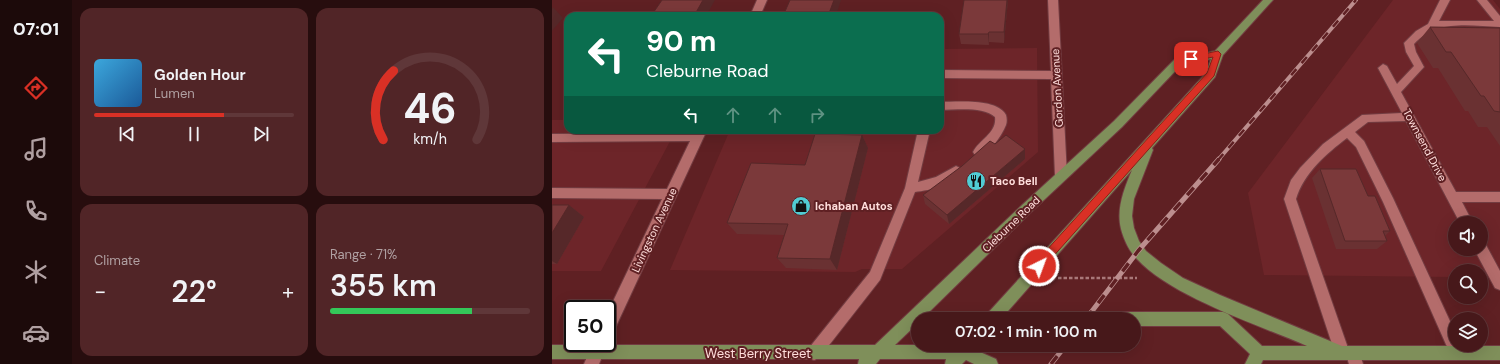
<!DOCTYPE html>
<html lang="en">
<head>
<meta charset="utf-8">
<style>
  :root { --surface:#47181a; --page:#512527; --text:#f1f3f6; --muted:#b0a0a2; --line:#5f3739; --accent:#d93025 }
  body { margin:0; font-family:"DM Sans",sans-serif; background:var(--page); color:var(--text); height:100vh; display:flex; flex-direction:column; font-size:15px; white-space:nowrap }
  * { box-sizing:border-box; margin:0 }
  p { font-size:13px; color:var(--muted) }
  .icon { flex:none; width:22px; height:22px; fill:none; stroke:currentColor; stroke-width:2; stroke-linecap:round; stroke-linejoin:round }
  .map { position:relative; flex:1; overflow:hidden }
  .drawer { display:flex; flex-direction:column; gap:8px; padding:8px; background:#270d0e; width:480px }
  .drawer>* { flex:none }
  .banner { position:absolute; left:12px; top:12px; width:380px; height:122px; border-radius:12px; box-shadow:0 4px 16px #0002,0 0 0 1px var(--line); background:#0b6e4f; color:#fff; overflow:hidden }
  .tools { position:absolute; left:896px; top:216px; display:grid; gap:8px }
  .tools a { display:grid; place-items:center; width:40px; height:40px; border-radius:50%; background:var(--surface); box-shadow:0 4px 16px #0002,0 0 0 1px var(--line); font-size:20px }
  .speed { position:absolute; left:12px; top:300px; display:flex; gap:8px; font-size:20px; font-weight:700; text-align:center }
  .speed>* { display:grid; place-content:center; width:52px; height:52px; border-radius:50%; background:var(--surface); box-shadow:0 4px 16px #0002,0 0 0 1px var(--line); line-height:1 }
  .speed .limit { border:2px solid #111; border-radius:6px; background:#fff; color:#111 }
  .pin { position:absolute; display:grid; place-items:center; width:34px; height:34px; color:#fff; margin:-17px; border-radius:8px; box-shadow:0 2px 6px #0006 }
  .me { position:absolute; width:44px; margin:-22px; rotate:42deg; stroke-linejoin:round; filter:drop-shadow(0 0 3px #0008) }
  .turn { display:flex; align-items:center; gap:14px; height:84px; padding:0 16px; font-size:18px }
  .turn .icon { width:52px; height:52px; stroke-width:2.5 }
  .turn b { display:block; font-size:28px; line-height:34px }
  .lanes { display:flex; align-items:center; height:38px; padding:0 16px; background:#0003; justify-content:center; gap:20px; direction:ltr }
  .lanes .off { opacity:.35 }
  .big { font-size:30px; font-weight:600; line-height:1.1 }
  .drawer .tile { flex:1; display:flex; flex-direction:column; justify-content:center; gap:6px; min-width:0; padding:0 14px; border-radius:12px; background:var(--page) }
  .drawer .dial { align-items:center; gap:0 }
  .dial svg { height:104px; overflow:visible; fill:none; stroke:var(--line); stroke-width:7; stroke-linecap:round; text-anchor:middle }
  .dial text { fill:var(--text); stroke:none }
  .song { display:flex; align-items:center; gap:12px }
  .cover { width:48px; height:48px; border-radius:6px; background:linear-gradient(135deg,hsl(200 70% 55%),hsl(210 70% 35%)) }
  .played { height:4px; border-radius:2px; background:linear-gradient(90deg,var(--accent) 65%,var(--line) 65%) }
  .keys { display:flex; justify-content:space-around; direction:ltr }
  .heat { display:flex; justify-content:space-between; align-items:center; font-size:22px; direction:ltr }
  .charge { height:6px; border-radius:3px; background:linear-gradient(90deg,#34c759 71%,var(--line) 0) }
  .drawer .tiles { flex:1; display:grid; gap:8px; grid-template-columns:repeat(2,1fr) }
  .trip { position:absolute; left:359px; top:312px; width:230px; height:40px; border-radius:20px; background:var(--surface); box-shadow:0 4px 16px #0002,0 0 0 1px var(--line); font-weight:600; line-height:40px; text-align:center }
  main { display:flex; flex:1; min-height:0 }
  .dock { display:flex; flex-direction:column; width:72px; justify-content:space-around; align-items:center; background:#1c0a0a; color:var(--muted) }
  .dock .icon { width:28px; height:28px }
  .dock .selected { color:var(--accent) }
  .dock b { font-size:18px; color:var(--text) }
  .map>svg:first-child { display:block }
  .built { fill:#6d2529; fill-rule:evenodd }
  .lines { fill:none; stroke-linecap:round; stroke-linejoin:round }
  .minor-casing { stroke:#723c41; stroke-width:2 }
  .major-casing { stroke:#723c41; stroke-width:2 }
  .path { stroke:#a97879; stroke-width:2.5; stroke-dasharray:3.5 2; stroke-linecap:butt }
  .minor { fill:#b46c6b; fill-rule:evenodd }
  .major { fill:#7f8f5a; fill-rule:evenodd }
  .rail-far1-casing { stroke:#bc8e8e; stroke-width:4 }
  .rail-casing { stroke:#bc8e8e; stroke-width:5 }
  .rail-far1 { stroke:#5f2023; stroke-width:2.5; stroke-dasharray:8; stroke-linecap:butt }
  .rail { stroke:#5f2023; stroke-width:3.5; stroke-dasharray:10; stroke-linecap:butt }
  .wall { fill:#6a3132 }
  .shaded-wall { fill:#562829 }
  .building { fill:#7b393a; stroke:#562829 }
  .route { fill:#d93025; stroke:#8d1f18 }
  .labels { text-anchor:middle; stroke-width:4; stroke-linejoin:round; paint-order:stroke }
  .street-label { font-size:11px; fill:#ffdedc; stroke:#5f2023 }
  .poi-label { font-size:11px; font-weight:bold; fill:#ffdedc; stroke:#5f2023; text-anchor:start }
  .near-street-label { font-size:13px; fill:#ffdedc; stroke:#5f2023 }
</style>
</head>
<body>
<main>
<nav class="dock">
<b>07:01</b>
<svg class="icon selected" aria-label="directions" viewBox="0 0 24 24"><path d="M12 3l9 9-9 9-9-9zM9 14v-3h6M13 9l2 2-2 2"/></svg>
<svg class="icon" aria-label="music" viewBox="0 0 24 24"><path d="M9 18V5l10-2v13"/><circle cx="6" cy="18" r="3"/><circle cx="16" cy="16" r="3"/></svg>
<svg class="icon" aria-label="phone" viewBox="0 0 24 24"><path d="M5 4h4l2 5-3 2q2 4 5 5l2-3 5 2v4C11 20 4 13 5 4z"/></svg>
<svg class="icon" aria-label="climate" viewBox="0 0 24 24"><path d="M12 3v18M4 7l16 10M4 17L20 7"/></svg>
<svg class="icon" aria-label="car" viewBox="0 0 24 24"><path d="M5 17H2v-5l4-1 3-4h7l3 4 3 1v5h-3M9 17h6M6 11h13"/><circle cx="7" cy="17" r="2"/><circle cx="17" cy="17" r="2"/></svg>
</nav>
<section class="drawer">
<div class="tiles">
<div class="tile">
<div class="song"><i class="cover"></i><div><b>Golden Hour</b><p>Lumen</p></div></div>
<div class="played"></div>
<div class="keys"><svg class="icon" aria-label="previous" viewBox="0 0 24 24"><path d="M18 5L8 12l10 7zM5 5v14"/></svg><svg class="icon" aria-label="pause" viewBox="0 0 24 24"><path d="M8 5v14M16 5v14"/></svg><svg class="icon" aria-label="next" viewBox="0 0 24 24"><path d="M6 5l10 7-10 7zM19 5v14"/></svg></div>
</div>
<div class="tile dial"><svg viewBox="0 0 100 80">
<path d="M14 69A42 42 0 1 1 86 69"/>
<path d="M14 69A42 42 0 0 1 22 16" stroke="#d93025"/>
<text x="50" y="56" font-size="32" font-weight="700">46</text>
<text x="50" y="72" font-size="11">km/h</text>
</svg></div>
<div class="tile"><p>Climate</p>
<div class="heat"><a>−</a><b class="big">22°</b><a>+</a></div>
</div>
<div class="tile"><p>Range · 71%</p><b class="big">355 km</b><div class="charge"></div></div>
</div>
</section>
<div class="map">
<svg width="948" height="364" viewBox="0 0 948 364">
  <rect width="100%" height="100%" fill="#5f2023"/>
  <path class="built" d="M841 0H941L948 9V277H929V271H903V277L712 275 696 193ZM903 223H929V249H903Z
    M485 48 486 152 350 269H310L303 272 118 270 178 130H388V49Z
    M0 120H16V130H124L49 271H0Z"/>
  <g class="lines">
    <g class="minor-casing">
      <path id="minor" d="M205 0H215L208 16H198Z
        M496 0H506L515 176 513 179 509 181 505 179 503 176 499 79 388 78V70L499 71Z
        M888 0H898L887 21H942L925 0H935L948 16V27C918 26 885 19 862 44L864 52 872 67 849 92 904 192H948V202H910L921 223H908L854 121 816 122 803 132 812 141 841 198 903 332V345H909L912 353 910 358 905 360 900 358 831 202 804 147 795 138C774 154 752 173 744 199L796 348 801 346 806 348 811 364H797L795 358 790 360 785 358 783 353 732 199 739 180 748 168 771 144 810 115 850 113 826 68 831 64 835 66 845 84 862 66 854 52 852 43 864 31 876 24Z
        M388 102C405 102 445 98 454 115 455 119 455 122 454 125 450 135 435 159 423 155L421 152C428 139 445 133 443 117 430 106 405 110 388 110Z
        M143 130H155L60 335 55 337V314L110 199 0 198V188L115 189 138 141 0 142V134L142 133Z
        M366 130H378L366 182 384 177 404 166 408 168 410 171C402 186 378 190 363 192L328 280 267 358 262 360 257 358 255 353 257 348 318 272 353 188Z
        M929 243 934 245 948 271V290L943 288 922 249H929Z
        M55 340 56 343 47 364H32L41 343H55Z"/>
    </g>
    <g class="major-casing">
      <path id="major" d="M711 0H721L671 55 663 77 600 148 601 150 582 199 580 216 582 228 587 241 594 251 609 263 631 278 668 295 790 346H948V360H711L709 364H693L698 354 668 326H582V319H479L481 314 486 312H671L676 314 710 346H755C707 325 620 297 585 259 577 251 572 240 569 229 564 209 572 189 580 170L449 319H433L435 314 654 73 659 59 629 65 570 127 477 214 370 319H366V323L343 345H433L431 350 428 352 444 359 446 364H422L414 360 410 364H393L394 359H328L324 364H306L307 359H0V345H323L469 206 562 121 622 60 663 51Z"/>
    </g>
    <path class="path" d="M506 278H585"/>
    <use href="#minor" class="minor"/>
    <use href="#major" class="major"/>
    <g class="rail-far1-casing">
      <path id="rail-far1" d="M666 160 804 0"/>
    </g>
    <g class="rail-casing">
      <path id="rail" d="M534 319 586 251 667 159
        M499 364 514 345"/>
    </g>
    <use href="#rail-far1" class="rail-far1"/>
    <use href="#rail" class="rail"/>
  </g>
  <path class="wall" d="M456 0 452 43 437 42V45L409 44 407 34Z
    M878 27 948 28V146L935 127H926L916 111H913L886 68H881L865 43Z
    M310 135 316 148 285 270 234 268 225 258 232 235 185 234 175 223 253 165Z
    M443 144 473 159 397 224 373 204 371 195Z
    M768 169 816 196 838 231 833 236 835 241 825 249H784L760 178Z
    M0 205H17L32 217 5 264H0Z"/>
  <path class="shaded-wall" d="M151 0H163L154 16H142Z
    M282 0H289L284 16H276Z
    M455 0H456L452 43V32Z
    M1 7 11 18 0 31V9Z
    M437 32V45L436 34Z
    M310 135 316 148 285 270 278 259Z
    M473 149V159L397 224 395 215Z
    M17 205 32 217 5 264 0 261V233Z"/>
  <path class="building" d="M110 0H151L142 16H96H99Z
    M238 0H282L276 16H231Z
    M412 0H455L452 32H437L436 34H407Z
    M878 27 948 28V112L942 111 932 96H929L899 52H894Z
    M263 134 310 135 278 259 225 258 236 224 175 223 199 163 253 165Z
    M454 135 473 149 395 215 371 195 410 166 438 141 443 144Z
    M768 169H804L816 196H823L838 231H831L835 241H793Z
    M0 205H17L0 233Z"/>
  <path class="route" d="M666 51 669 54 662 76 490 269H483L482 266 483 263 655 73 661 57 639 62 637 61V57Z"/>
  <defs>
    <g id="restaurant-disc" transform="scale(1)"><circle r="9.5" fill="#51ccd3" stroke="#5f2023"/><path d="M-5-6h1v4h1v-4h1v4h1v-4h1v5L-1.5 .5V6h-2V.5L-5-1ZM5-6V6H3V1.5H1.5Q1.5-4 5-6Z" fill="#111"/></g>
    <g id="shop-disc" transform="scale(1)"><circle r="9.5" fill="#51ccd3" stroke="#5f2023"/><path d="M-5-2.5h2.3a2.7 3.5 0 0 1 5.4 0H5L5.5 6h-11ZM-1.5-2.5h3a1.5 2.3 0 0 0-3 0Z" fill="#111"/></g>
  </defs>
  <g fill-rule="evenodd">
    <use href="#restaurant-disc" x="424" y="181"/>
    <use href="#shop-disc" x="249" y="206"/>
  </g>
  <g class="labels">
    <g class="street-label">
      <text transform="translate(505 88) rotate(-93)" y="4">Gordon Avenue</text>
      <text transform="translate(873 145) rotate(62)" y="4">Townsend Drive</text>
      <text transform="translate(459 224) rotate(-44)" y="4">Cleburne Road</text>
      <text transform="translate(102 230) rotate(-65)" y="4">Livingston Avenue</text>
    </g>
    <g class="poi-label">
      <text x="438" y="185">Taco Bell</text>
      <text x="263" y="210">Ichaban Autos</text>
    </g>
    <g class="near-street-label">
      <text x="206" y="358">West Berry Street</text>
    </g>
  </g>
</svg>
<div class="tools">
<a><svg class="icon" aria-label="sound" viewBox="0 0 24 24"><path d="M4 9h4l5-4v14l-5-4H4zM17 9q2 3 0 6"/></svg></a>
<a><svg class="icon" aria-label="search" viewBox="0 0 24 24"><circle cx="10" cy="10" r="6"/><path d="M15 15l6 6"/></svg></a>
<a><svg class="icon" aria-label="layers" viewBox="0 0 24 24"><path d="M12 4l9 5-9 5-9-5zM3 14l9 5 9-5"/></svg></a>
</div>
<div class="speed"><div class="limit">50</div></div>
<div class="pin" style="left:639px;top:59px;background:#d93025"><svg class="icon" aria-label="arrive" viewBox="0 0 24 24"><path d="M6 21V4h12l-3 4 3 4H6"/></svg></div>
<svg class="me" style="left:487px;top:266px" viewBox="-20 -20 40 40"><circle r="17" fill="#d93025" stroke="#fff" stroke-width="3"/><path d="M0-11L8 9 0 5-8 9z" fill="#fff"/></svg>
<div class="trip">07:02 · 1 min · 100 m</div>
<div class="banner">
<div class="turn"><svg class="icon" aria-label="left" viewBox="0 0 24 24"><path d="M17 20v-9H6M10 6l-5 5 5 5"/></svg><div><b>90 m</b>Cleburne Road</div></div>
<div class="lanes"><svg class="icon" aria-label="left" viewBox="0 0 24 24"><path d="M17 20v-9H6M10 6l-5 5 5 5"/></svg><svg class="icon off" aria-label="ahead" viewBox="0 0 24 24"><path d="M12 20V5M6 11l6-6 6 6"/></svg><svg class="icon off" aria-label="ahead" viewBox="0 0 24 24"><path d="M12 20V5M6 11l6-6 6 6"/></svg><svg class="icon off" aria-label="right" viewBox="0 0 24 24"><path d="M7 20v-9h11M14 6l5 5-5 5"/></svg></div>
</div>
</div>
</main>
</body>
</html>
